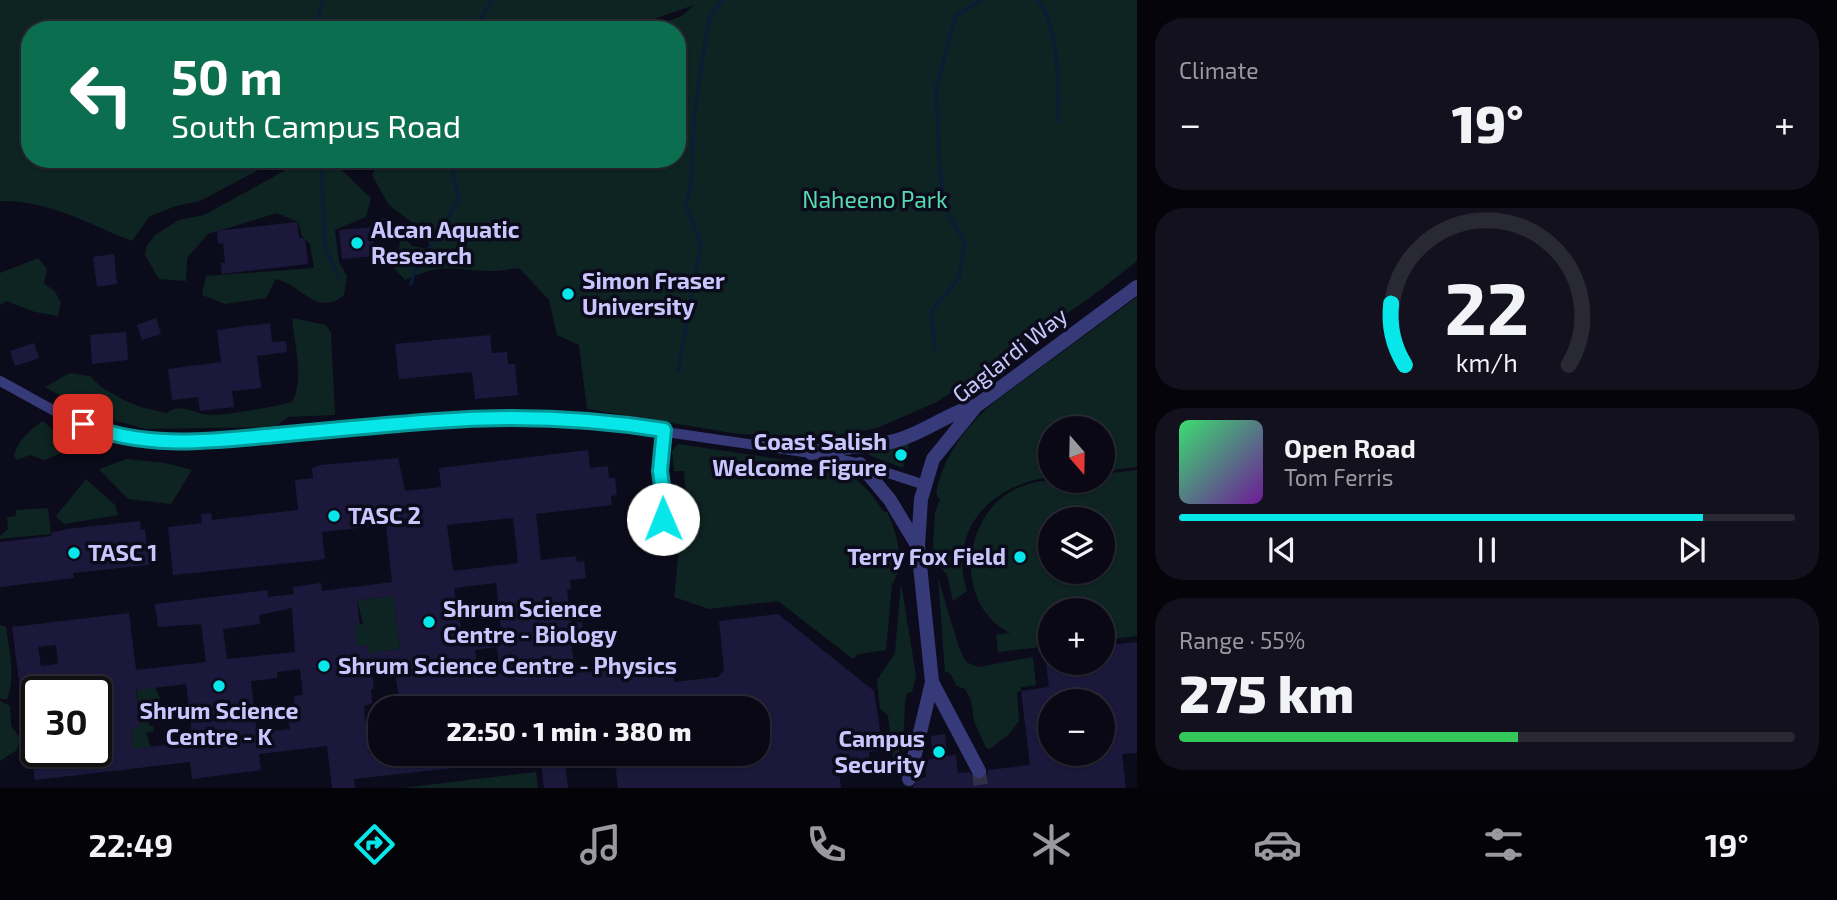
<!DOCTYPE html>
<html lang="en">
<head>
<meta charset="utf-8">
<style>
  :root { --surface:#090814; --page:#12111d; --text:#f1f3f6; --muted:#999aa0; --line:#292934; --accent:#07e6e9 }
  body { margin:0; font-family:"Exo 2",sans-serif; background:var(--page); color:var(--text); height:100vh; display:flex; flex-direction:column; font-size:26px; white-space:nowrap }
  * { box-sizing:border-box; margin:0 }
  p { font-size:23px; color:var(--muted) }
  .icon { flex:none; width:38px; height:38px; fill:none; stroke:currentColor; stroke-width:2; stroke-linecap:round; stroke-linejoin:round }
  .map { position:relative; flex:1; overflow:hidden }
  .side { display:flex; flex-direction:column; gap:18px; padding:18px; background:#05040b; width:700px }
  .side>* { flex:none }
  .banner { position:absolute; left:21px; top:21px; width:665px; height:147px; border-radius:28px; box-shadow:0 2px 5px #0004,0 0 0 2px var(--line); background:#0b6e4f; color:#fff; overflow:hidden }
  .needle { width:46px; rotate:160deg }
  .controls { position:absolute; left:1038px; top:416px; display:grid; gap:14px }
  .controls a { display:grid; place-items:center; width:77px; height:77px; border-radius:50%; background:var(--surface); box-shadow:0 2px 5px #0004,0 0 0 2px var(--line); font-size:35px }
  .speed { position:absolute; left:21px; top:676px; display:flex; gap:14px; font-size:35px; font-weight:700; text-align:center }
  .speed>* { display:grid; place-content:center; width:91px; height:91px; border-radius:50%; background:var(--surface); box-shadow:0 2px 5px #0004,0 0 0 2px var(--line); line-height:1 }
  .speed .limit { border:4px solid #111; border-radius:10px; background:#fff; color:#111 }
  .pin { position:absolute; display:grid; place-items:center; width:60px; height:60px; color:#fff; margin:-30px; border-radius:14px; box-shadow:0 4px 10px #0006 }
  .me { position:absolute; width:77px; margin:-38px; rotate:359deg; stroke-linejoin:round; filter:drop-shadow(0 0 5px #0008) }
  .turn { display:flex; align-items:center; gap:24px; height:147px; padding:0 35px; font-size:32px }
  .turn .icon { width:91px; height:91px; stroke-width:2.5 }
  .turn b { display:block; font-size:49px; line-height:60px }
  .big { font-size:52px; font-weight:800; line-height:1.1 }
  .side .widget { flex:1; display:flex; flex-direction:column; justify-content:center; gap:10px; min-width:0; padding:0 24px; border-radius:28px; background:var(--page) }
  .side .dial { align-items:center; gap:0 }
  .dial svg { height:182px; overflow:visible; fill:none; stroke:var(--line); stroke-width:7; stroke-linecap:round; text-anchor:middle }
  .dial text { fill:var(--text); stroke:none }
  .song { display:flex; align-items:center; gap:21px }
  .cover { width:84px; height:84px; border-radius:10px; background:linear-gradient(135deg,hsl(140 70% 55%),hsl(280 70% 35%)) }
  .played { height:7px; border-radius:4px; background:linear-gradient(90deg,var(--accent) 85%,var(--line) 85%) }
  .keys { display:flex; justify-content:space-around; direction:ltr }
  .heat { display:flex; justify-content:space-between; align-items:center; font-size:38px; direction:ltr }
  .charge { height:10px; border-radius:5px; background:linear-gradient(90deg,#34c759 55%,var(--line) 0) }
  .trip { position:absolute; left:368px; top:696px; width:402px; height:70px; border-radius:28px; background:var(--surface); box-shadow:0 2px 5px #0004,0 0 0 2px var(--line); font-weight:800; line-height:70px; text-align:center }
  .tabs { display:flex; height:112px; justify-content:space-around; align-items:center; background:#040308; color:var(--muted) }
  .tabs .icon { width:49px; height:49px }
  .tabs .selected { color:var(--accent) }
  .tabs b { font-size:32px; color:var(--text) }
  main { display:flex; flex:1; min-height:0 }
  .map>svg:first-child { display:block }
  .green { fill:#0e2422; fill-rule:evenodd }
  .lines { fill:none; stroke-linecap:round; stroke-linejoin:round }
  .stream { stroke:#091d35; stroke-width:3.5 }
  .building { fill:#1c183b; fill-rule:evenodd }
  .tertiary-tunnel { stroke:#323048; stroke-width:14; stroke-dasharray:14 7; stroke-linecap:butt }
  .minor { stroke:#373a78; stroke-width:10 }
  .tertiary { stroke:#373a78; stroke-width:14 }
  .route-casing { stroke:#059697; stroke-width:18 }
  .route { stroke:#07e6e9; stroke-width:12 }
  .poi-dot { fill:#07e6e9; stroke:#0c0b1b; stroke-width:2.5 }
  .labels { text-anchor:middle; stroke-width:7; stroke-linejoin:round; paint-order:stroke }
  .park-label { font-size:23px; fill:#56daae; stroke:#0c0b1b }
  .poi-label { font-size:23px; font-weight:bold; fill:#c8c6fd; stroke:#0c0b1b; text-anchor:start }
  .street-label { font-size:23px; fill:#c8c6fd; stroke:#0c0b1b }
</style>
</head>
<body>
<main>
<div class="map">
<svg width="1137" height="788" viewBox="0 0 1137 788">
  <rect width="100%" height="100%" fill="#0c0b1b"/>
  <path class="green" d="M0 0H1137V261L1091 297 937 402 877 428 830 437 738 434 587 409 579 345 557 335 549 300 519 268C510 269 500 271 491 271 452 271 446 261 405 280L394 268 400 243 382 218H390L412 246 432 250 422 230 389 205 372 175 380 159H677V30H643L682 16 694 5 622 30H30V159H279L200 201 176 206 150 216 132 241C88 224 49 200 0 201Z
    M330 159 371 198 366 217 335 230 339 262 347 276 344 295C316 318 303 285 276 279L266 298 225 304 202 295 206 276 314 268 310 244 302 236 298 222 277 213 208 234 187 258 186 281 159 279 145 255 147 245 155 235 179 220 204 215 286 170Z
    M38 258 47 269 44 283 55 292 61 302 58 316 35 312 6 301 0 305V273Z
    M1137 297V467L1103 471 1102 429H1050V477C990 485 948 530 967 591L953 601 947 575 938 563 933 546 935 512 940 500 936 494C943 455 967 425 997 400Z
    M292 318 326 325 331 333 335 415 288 417 275 427 145 429 92 414 45 387 70 373 90 376 101 387 124 400 140 407 167 413C179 403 190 411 203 414 215 418 278 406 292 402 305 379 294 343 292 318Z
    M43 421 58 435 61 453 45 460 30 455 17 460 14 456C17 441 30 429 43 421Z
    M909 443 903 468 866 454Z
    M678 444 832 467C860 479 867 487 883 511L887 512C894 527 904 554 896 569L899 570 892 585 886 650 858 654 853 659 778 601 709 609 674 597 679 549 676 514 687 513 684 471H674L672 451Z
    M127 459 165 463 192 470 171 504 128 499 99 469Z
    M1137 470V636L1103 640 1102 611H1050V646L998 652 996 635 1010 633C952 604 962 512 1018 488 1044 476 1074 481 1102 481L1103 474ZM1050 520H1102V572H1050Z
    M86 479 115 505 118 515 64 524 56 516Z
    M48 508 51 534 0 539V536L8 529 7 517 16 516V510Z
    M938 578 959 648 966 662 978 667 1033 657 1036 685 1021 687V691L1017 692 1019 721 1008 735 990 749 986 748 974 721 971 700 965 689 957 686 950 673 945 672Z
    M901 583 916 676 912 692 907 693C901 713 910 743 893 760L888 715 880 709 877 680 895 653Z
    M394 596 400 649 368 653 367 645 356 646 354 625 363 624 357 600Z
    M0 625 6 627C9 650 16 677 7 699H0Z
    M136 683 155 687 161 700 150 702 149 726H153L154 731 146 733 151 747 132 749 131 728 140 726Z
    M0 701 10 706 11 726 20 738 17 750 0 761Z
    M536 772 538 788H402Z"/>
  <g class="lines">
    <path class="stream" d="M1038 0C1060 29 1058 85 1058 121
      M316 30 322 0
      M474 30 492 0
      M321 159 325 248 339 277
      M411 284 414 273 459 199 450 159
      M935 349 931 312 959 278 965 242 947 212 940 172 936 88 956 16 981 0
      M678 371 701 244 686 206 691 185 694 117 709 18 722 0"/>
  </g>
  <path class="building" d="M297 222 299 238H305L308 264 222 274 221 263H225L223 243 218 244 217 231Z
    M372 227 375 256 342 259 339 230Z
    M114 254 117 284 97 287 93 257Z
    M156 318 161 334 142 340 137 325Z
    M270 323 272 342 286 341 287 352 257 356 261 388 232 391 234 407 200 411 198 397 172 400 168 369 221 362 217 330Z
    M126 332 128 360 92 364 90 335Z
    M490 335 492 353 507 352 508 364H515L518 395 475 399 472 372 399 379 395 344Z
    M34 343 39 358 15 366 10 351Z
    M588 450 590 468 608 466 609 478H615L617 495 611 496 612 505 536 514 541 560 576 556 577 562 584 561 586 578 570 580 571 589 567 590 571 623 582 622 584 638 571 640 575 673 672 662 674 682 718 677 724 670 719 621 778 614 874 691 883 750 869 752 870 766 839 770 841 788H618L614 754H758V709H500L499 703 479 705V709H401L393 660 371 662 374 689H371L372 703 364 706 369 754H515L516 761 354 779 355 788H332L327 746 259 754 261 770 192 779 190 762 35 780 31 751H96V691H37V743H31L24 688 20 689 12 627 129 613 136 670 206 662 201 624 158 627 155 604 267 590 268 597 294 594 293 587 321 583 322 591 392 582 386 525 322 532 325 558 319 560 173 575 168 527 202 523 201 514 211 513 212 520 298 510 295 480 313 478 312 468 321 465 398 458 405 491 441 487 439 468ZM513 518 518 563 453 571 447 525ZM496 583 501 629 462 634 454 588ZM394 596 400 649 368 653 367 645 356 646 354 625H360L357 600ZM292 608 295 652 227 659 223 629 260 624 259 615ZM56 645 58 664 41 666 38 647ZM497 647 500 673 478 676 475 650ZM300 669 303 695 294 696 295 711 287 712 290 729 257 733 251 681 277 678V672ZM186 684 193 742 132 749 131 728 140 727 136 690Z
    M140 521 141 530 145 529 149 565 73 573 74 578 0 587V542L52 536 51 533 67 529Z
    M1137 642V753L1122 754 1126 788H912L919 778 926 777 924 760 933 759 931 736 945 734 947 756 956 755 958 773 969 772 978 780 987 777 988 770 1030 765 1021 691 1049 687 1046 663H1102V646ZM1050 702H1102V754H1050Z
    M540 754H564L568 788H544Z"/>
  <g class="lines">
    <path class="tertiary-tunnel" d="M979 771 981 788"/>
    <path class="minor" d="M0 381C38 401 78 428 120 437 176 448 233 439 289 434 385 426 480 414 576 419L811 453 860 464 925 485
      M663 519 665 508 660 471 664 430"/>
    <path class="tertiary" d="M811 453C839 445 869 449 898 440 925 432 947 414 974 406
      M860 464 890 500 917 545
      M932 682 979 771
      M909 779 932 682 918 546 921 499 933 459 976 406 1137 287"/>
  </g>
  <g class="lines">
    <g class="route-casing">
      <path id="route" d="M83 424C147 450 211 441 277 435 330 430 383 425 436 421 513 415 588 418 664 430L660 471 665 508 663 519"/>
    </g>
    <use href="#route" class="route"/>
  </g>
  <g class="poi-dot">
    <circle cx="357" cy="243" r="7"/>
    <circle cx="568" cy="294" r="7"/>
    <circle cx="901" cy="455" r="7"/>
    <circle cx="334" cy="516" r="7"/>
    <circle cx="74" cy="553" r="7"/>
    <circle cx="1020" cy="557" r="7"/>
    <circle cx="429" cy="622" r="7"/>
    <circle cx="324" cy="666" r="7"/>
    <circle cx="219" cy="686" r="7"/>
    <circle cx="939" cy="752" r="7"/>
  </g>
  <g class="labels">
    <g class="park-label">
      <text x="875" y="208">Naheeno Park</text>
    </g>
    <g class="poi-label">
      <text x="371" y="238">Alcan Aquatic<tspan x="371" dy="26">Research</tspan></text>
      <text x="582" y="289">Simon Fraser<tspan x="582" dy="26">University</tspan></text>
      <text x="887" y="450" text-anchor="end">Coast Salish<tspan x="887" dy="26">Welcome Figure</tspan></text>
      <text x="348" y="524">TASC 2</text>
      <text x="88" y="561">TASC 1</text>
      <text x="1006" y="565" text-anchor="end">Terry Fox Field</text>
      <text x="443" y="617">Shrum Science<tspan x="443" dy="26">Centre - Biology</tspan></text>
      <text x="338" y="674">Shrum Science Centre - Physics</text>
      <text x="219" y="719" text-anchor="middle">Shrum Science<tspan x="219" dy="26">Centre - K</tspan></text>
      <text x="925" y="747" text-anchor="end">Campus<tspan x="925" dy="26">Security</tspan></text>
    </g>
    <g class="street-label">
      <text transform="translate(1010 355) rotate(-38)" y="8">Gaglardi Way</text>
    </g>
  </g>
</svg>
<div class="controls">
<a><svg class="needle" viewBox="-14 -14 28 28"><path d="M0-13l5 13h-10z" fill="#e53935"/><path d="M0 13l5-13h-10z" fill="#999aa0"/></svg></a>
<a><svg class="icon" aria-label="layers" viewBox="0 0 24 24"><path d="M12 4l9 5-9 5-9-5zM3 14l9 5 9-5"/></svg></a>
<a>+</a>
<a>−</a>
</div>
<div class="speed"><div class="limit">30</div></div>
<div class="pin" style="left:83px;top:424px;background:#d93025"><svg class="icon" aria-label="arrive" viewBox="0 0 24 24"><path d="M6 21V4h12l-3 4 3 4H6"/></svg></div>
<svg class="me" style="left:663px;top:519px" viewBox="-20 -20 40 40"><circle r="19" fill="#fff"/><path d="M0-13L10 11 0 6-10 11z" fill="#07e6e9"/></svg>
<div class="trip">22:50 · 1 min · 380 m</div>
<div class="banner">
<div class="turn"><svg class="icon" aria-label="left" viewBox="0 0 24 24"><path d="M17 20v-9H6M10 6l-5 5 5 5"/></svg><div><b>50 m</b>South Campus Road</div></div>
</div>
</div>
<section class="side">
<div class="widget"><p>Climate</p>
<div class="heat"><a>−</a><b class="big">19°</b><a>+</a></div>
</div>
<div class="widget dial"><svg viewBox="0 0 100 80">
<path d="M14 69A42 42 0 1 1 86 69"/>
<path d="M14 69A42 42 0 0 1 8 42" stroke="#07e6e9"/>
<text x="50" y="56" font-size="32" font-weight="700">22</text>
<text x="50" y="72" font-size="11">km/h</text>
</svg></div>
<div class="widget">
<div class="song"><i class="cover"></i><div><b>Open Road</b><p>Tom Ferris</p></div></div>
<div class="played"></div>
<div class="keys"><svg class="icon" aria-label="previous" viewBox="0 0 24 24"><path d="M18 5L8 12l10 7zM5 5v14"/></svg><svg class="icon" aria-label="pause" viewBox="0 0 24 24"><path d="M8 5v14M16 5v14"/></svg><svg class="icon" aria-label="next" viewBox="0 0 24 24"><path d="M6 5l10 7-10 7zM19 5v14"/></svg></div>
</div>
<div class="widget"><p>Range · 55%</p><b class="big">275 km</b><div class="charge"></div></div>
</section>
</main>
<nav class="tabs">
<b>22:49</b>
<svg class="icon selected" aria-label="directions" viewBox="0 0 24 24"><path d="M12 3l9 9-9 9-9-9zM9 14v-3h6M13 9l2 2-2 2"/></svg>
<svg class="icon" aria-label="music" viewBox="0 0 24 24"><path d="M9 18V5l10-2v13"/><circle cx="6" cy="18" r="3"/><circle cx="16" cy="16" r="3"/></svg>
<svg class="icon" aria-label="phone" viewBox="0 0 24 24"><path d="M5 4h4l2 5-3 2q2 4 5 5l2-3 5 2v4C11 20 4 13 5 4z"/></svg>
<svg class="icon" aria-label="climate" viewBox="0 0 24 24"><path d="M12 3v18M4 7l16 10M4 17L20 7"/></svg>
<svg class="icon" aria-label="car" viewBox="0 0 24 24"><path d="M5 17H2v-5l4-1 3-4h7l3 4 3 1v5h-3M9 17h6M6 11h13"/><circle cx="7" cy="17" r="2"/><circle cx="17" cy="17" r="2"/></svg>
<svg class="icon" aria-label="filters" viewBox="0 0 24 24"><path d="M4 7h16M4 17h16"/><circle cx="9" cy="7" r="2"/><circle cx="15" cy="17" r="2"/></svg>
<b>19°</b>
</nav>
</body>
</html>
